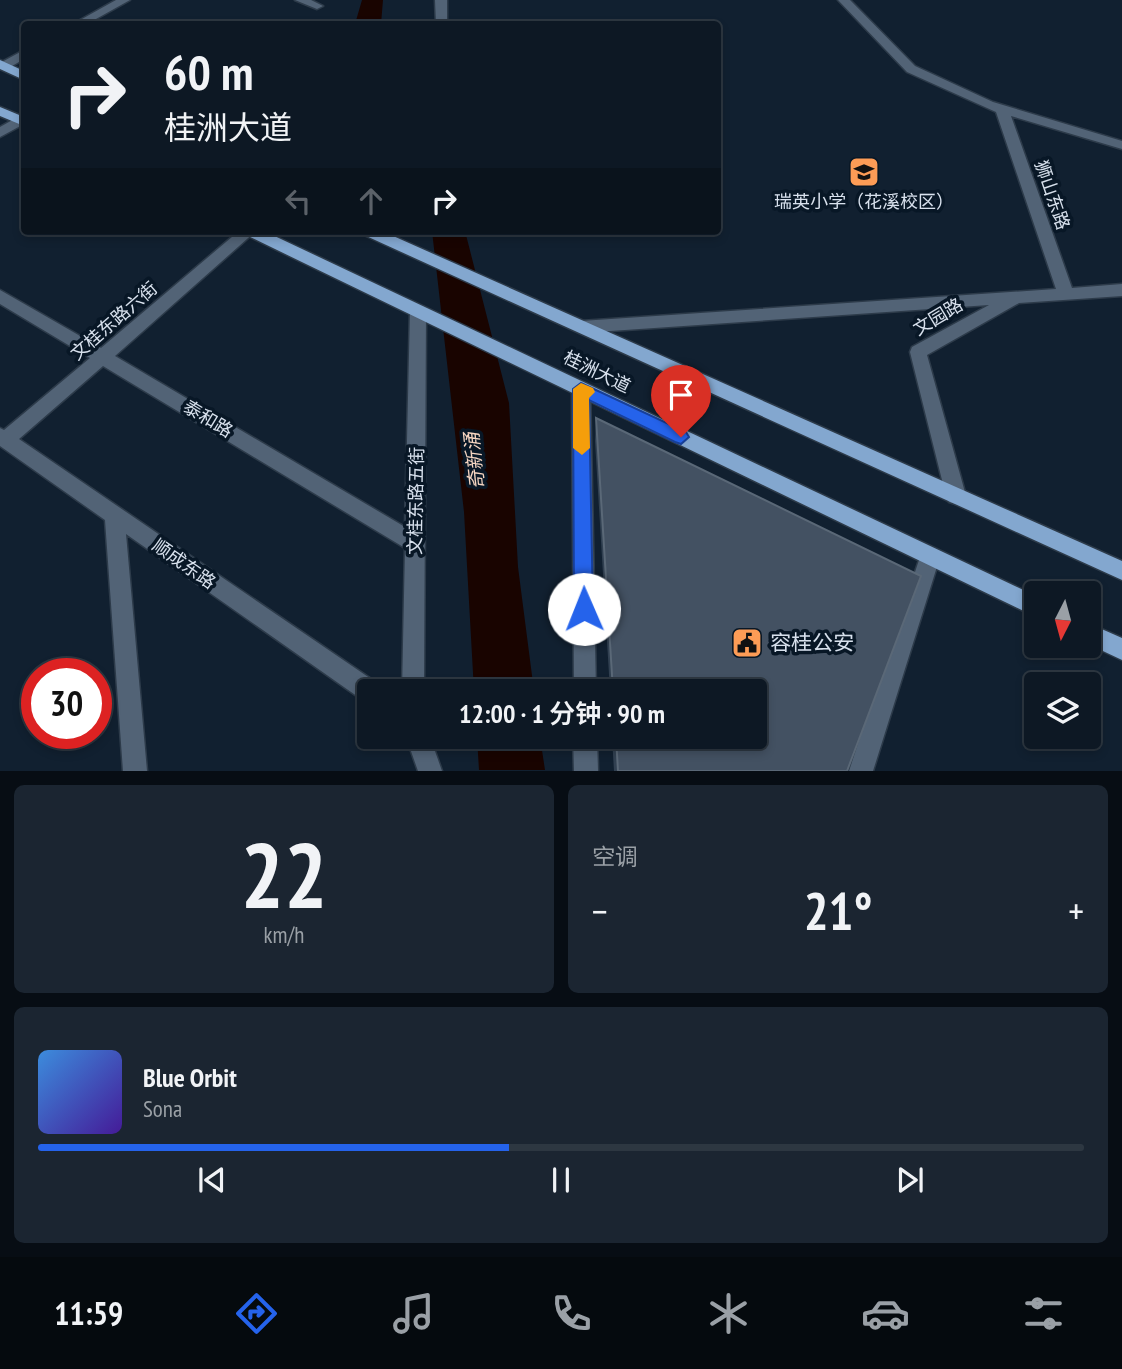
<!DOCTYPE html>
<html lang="zh">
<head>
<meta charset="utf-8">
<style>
  :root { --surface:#0d1824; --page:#1b2531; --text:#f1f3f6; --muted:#9aa0a6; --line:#2d3741; --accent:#2563eb }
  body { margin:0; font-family:"PT Sans Narrow","Noto Sans SC",sans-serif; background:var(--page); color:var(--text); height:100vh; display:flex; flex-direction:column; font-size:26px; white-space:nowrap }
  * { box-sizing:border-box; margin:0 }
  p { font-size:23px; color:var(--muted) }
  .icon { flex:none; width:38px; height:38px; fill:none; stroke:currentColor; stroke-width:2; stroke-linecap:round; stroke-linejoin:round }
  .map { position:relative; height:771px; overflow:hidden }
  .drawer { display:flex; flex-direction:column; gap:14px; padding:14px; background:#070d14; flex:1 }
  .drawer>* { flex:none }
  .guide { position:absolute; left:21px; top:21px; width:700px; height:214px; border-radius:7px; box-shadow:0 4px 10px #0003,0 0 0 2px var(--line); background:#0d1824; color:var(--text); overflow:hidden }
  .needle { width:46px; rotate:186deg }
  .tools { position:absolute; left:1024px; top:581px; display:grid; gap:14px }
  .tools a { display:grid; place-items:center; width:77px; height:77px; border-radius:7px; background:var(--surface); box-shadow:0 4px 10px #0003,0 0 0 2px var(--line); font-size:35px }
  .speed { position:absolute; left:21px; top:658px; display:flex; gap:14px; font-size:35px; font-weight:700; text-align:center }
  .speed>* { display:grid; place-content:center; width:91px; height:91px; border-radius:50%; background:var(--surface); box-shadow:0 4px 10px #0003,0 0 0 2px var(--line); line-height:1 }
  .speed .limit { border:10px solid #d22; background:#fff; color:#111 }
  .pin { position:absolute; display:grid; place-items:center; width:60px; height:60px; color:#fff; margin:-72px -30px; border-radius:50% 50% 50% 0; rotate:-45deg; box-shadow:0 0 7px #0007 }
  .pin .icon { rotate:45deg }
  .me { position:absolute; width:77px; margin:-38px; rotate:359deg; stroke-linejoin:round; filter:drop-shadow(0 0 5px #0008) }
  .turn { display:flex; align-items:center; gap:24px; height:147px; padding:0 28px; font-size:32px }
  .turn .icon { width:91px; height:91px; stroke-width:2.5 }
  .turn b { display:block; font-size:49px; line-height:60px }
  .lanes { display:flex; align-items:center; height:66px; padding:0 28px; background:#0003; justify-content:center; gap:35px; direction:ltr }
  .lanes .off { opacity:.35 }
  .big { font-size:52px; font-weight:600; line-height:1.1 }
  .drawer .widget { flex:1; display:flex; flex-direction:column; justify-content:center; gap:10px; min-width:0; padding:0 24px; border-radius:10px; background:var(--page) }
  .drawer .dial { align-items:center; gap:0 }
  .dial b { font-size:91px; line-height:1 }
  .song { display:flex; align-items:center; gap:21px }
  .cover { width:84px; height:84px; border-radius:10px; background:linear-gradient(135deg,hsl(210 70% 55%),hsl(260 70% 35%)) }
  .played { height:7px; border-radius:4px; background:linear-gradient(90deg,var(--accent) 45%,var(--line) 45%) }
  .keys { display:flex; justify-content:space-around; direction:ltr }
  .heat { display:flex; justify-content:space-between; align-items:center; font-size:38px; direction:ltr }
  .drawer .tiles { flex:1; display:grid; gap:14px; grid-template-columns:1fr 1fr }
  .widget:last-child { grid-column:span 2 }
  .trip { position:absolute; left:357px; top:679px; width:410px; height:70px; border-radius:7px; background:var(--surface); box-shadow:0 4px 10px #0003,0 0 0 2px var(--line); font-weight:600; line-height:70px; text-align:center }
  .tabs { display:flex; height:112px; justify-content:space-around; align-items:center; background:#050a0e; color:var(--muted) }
  .tabs .icon { width:49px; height:49px }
  .tabs .on { color:var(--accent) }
  .tabs b { font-size:32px; color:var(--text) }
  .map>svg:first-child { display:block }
  .water { fill:#190400 }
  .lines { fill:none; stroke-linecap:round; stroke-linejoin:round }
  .minor-casing { stroke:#2d3b4a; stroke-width:3 }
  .major-casing { stroke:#2d3b4a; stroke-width:3 }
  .minor { fill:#526376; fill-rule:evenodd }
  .major { fill:#83a7cf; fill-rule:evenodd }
  .wall { fill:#314051 }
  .building { fill:#435162; stroke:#5a6877; stroke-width:2 }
  .route { fill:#2563eb; stroke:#184099; stroke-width:2 }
  .slow { fill:#f59e0b }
  .labels { text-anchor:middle; stroke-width:7; stroke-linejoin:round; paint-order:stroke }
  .street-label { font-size:18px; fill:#d8e1ed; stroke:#081726 }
  .poi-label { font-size:18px; fill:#d8e1ed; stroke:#081726 }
  .water-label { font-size:19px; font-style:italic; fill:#f6d6c2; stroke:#081726 }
  .near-poi-label { font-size:21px; fill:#d8e1ed; stroke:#081726; text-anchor:start }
</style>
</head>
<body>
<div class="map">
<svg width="1122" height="771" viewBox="0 0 1122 771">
  <rect width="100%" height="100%" fill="#112030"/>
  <path class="water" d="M362 0H383L381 24H355Z
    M432 231H465L509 403 518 567 534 691H474L464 512Z
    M477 737H540L545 770H479Z"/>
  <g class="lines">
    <g class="minor-casing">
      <path id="minor" d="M116 0H130L87 24H73Z
        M295 0H311L323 6 317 9Z
        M435 0H447V24H436Z
        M838 0H850L915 66 993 102 1122 141V149L1011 116 1072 288 1122 284V296L1019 303 927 355 966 496 963 502 956 504 949 502 946 496 910 352 912 347 989 305 581 333 573 327 581 321 1056 289 996 112 907 72Z
        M24 50V59L7 69H0V63Z
        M16 118H24V124L0 137V127Z
        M239 231H256L115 356 405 527 410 311 418 305 424 307 426 311 424 691H402L405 548 103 366 19 439 377 683 380 691H369V702L361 699 126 534 147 771H123L105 520 0 446V428L4 430 90 358 0 304V290L101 348Z
        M581 382 587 384 590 389 596 691H574L572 389 575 384Z
        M930 548 937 550 940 557 873 771H849L920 557 923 550Z
        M406 737H430L442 771H418Z
        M573 737H597L598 771H574Z"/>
    </g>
    <g class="major-casing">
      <path id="major" d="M0 60 24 71V80L0 69Z
        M0 107 24 117V126L0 116Z
        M244 231H264L1036 596V617L246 235Z
        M362 231H382L1122 561V580L364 235Z
        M1088 623 1122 638V660L1088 644Z"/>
    </g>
    <use href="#minor" class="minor"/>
    <use href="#major" class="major"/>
  </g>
  <path class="wall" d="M596 418 847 771H614L612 737H754V691H610L595 441Z"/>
  <path class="building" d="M596 418 921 576 847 771H618L616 737H754V691H613Z"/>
  <path class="route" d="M581 383 686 432 689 437 681 444 675 442 589 400 593 609 590 615 584 618 577 615 574 609 573 389Z"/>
  <path class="slow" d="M581 383 593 388 595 392 589 398 590 448 582 455 573 448V389Z"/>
  <defs>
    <g id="school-square" transform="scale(1.575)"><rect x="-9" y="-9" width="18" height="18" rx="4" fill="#fd9c56" stroke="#081726"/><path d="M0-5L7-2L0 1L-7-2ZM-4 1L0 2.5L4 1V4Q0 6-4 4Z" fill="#111"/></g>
    <g id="civic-square" transform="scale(1.575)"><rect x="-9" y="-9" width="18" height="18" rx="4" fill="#fd9c56" stroke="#081726"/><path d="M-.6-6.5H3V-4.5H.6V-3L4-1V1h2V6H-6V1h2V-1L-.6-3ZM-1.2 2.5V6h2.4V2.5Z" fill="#111"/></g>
  </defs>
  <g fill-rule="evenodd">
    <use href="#school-square" x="864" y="172"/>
    <use href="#civic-square" x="747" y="643"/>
  </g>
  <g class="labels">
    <g class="street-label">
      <text transform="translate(1052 195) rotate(71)" y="6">狮山东路</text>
      <text transform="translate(938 317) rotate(-31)" y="6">文园路</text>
      <text transform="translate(114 321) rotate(-41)" y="6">文桂东路六街</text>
      <text transform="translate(597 372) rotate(26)" y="6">桂洲大道</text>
      <text transform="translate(208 419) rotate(31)" y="6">泰和路</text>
      <text transform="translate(416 501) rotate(-89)" y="6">文桂东路五街</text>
      <text transform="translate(184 564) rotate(35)" y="6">顺成东路</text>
    </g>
    <g class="poi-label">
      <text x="864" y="208">瑞英小学（花溪校区）</text>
    </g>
    <g class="water-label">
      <text transform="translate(474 461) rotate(-96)" y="7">奇新涌</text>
    </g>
    <g class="near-poi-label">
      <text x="770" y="650">容桂公安</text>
    </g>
  </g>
</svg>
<div class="tools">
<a><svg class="needle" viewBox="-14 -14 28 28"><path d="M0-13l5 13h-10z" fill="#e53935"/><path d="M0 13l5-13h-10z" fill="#9aa0a6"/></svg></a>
<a><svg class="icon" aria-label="layers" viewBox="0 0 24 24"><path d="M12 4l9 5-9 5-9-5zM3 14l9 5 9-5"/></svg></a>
</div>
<div class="speed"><div class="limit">30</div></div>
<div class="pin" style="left:681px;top:437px;background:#d93025"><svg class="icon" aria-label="arrive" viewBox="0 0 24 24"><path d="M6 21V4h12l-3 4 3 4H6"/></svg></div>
<svg class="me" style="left:584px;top:609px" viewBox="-20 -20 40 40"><circle r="19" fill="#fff"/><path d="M0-13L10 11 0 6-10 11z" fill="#2563eb"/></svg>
<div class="trip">12:00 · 1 分钟 · 90 m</div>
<div class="guide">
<div class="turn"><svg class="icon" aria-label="right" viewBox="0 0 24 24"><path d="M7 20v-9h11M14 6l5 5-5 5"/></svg><div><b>60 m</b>桂洲大道</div></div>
<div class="lanes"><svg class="icon off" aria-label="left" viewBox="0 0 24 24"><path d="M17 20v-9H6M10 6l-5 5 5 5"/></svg><svg class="icon off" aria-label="ahead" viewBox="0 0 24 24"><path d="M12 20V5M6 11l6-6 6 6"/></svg><svg class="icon" aria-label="right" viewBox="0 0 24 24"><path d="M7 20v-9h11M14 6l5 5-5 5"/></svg></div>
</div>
</div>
<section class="drawer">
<div class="tiles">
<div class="widget dial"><b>22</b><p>km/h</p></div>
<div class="widget"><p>空调</p>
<div class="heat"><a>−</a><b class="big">21°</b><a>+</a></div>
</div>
<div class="widget">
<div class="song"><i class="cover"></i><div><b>Blue Orbit</b><p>Sona</p></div></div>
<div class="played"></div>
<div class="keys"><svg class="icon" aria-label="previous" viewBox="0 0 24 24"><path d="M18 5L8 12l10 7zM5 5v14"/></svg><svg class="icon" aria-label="pause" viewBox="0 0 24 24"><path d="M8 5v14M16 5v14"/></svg><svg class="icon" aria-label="next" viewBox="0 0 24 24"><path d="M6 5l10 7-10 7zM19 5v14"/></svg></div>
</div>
</div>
</section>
<nav class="tabs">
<b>11:59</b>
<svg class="icon on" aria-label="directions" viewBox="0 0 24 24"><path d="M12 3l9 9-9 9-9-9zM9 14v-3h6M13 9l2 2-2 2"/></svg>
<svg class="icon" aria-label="music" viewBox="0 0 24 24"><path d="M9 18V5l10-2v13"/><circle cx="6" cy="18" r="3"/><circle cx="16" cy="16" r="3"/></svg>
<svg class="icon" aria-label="phone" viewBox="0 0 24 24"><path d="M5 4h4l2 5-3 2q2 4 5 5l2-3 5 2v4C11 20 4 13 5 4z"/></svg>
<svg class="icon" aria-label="climate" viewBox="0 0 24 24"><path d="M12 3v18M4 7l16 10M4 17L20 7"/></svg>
<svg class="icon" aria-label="car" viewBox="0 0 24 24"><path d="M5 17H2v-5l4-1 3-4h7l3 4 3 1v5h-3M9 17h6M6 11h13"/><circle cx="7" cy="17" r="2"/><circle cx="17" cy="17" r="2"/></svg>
<svg class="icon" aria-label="filters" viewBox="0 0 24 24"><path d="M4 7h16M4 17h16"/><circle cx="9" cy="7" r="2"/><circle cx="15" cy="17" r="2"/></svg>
</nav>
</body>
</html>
